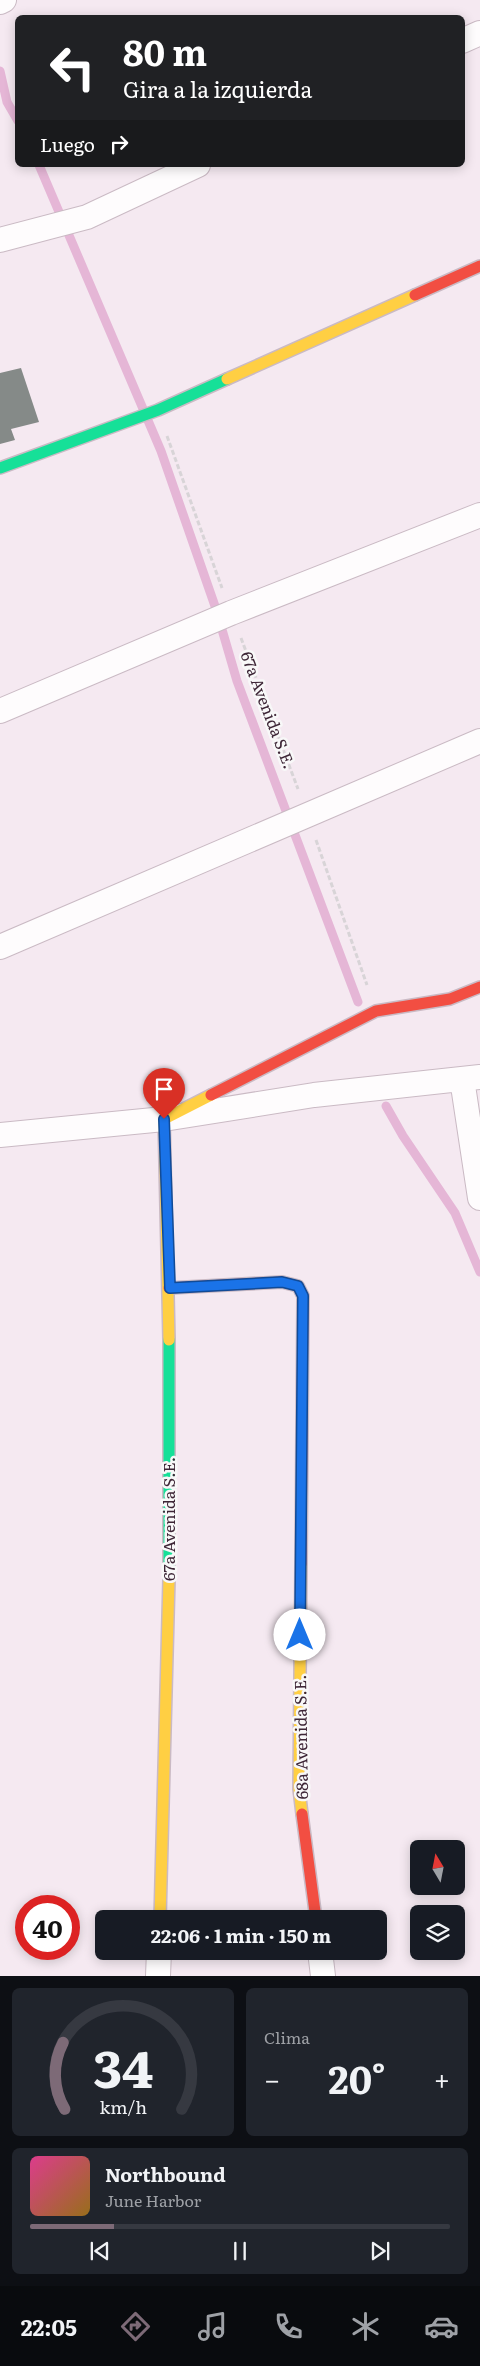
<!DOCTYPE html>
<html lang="es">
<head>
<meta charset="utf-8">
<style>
  :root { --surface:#171b24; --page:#20242c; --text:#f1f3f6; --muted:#9ea1a6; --line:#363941; --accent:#7d6a77 }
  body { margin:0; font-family:Literata,serif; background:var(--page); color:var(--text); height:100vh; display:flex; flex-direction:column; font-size:19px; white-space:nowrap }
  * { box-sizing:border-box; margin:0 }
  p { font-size:16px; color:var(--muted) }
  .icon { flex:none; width:28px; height:28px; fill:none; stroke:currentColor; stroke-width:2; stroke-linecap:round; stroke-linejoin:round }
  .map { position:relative; height:1976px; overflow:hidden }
  .side { display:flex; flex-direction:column; gap:12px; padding:12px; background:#0d0f14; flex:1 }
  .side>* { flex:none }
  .top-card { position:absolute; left:15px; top:15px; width:450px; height:152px; border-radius:8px; box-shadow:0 2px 12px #0003; background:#202124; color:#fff; overflow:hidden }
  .needle { width:32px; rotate:350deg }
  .buttons { position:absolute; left:410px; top:1840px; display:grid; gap:10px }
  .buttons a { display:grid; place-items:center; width:55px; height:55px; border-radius:8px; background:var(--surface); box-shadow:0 2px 12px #0003; font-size:25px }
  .speed { position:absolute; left:15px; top:1895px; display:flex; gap:10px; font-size:25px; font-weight:700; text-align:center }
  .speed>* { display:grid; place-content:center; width:65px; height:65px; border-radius:50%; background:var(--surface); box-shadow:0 2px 12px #0003; line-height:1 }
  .speed .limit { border:8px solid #d22; background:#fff; color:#111 }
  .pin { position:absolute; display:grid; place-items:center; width:42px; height:42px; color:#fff; margin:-51px -21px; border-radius:50% 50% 50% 0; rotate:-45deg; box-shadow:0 0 5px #0007 }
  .pin .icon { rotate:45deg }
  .me { position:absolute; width:55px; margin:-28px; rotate:0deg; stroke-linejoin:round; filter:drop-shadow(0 0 4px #0008) }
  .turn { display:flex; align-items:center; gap:18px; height:105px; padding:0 25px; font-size:22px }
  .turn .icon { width:65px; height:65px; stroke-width:2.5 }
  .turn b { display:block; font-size:35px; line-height:42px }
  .then { display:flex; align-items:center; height:48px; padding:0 25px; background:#0003; gap:10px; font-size:19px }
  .big { font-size:38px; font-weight:700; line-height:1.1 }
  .side .card { flex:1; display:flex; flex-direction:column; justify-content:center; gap:8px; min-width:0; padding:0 18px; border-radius:8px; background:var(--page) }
  .side .dial { align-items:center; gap:0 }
  .dial svg { height:130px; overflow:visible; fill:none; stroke:var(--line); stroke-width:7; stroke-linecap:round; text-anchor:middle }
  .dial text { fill:var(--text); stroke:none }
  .song { display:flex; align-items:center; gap:15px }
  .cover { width:60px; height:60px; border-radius:8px; background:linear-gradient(135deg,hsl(330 70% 55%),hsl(40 70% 35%)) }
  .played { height:5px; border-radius:2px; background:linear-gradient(90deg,var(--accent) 20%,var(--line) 20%) }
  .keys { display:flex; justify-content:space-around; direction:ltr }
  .heat { display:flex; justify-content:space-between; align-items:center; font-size:28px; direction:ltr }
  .side .tiles { flex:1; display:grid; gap:12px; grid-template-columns:1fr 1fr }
  .card:last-child { grid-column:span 2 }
  .trip { position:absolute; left:95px; top:1910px; width:292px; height:50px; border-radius:8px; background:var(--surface); box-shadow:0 2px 12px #0003; font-weight:700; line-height:50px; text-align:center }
  .menu { display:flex; height:80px; justify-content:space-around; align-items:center; background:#090b0e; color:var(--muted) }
  .menu .icon { width:35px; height:35px }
  .menu .on { color:var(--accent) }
  .menu b { font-size:22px; color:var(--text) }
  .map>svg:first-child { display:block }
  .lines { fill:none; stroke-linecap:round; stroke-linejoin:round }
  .stream { stroke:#e5b6d6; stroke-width:9 }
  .building { fill:#858a88 }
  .street-casing { stroke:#cabac4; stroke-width:26 }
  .fast-casing { stroke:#cabac4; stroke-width:14 }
  .slow-casing { stroke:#cabac4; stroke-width:14 }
  .jam-casing { stroke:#cabac4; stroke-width:14 }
  .path { stroke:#d8d4d7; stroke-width:3; stroke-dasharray:5 2.5; stroke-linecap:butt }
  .street { stroke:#fefcfd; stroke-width:24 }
  .fast { stroke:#16e098; stroke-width:11 }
  .slow { stroke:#ffcf43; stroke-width:11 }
  .jam { stroke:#f24e42; stroke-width:11 }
  .route-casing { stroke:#114b97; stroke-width:12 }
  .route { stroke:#1a73e8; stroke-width:9 }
  .labels { text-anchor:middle; stroke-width:5; stroke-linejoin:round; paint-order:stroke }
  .street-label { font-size:16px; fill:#3d2636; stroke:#f8f8f8 }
</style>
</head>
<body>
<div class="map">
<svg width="480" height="1976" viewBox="0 0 480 1976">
  <rect width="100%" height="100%" fill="#f5e9f1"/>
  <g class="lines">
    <path class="stream" d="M0 71 7 102 18 121
      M39 165 161 451 216 609 237 681 358 1002
      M386 1106 403 1136 455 1213 480 1272"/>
  </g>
  <path class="building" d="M21 368 39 422 11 429 15 440 0 444V373Z"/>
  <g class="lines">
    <g class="street-casing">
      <path id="street" d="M0 2 4 0
        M462 41 480 33
        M0 240 87 217 198 165
        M0 711 231 613 480 515
        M0 947 480 741
        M462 1079 480 1198
        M0 1135 164 1119 314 1095 480 1077
        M320 1951 323 1976
        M158 1976 159 1951"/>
    </g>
    <g class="fast-casing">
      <path id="fast" d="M0 468 158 410 227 379
        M169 1340V1579"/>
    </g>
    <g class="slow-casing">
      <path id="slow" d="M227 379 415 295
        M169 1340 164 1119 211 1095
        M301 1564 299 1789 302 1814
        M160 1919 169 1579"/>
    </g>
    <g class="jam-casing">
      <path id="jam" d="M415 295 480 266
        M211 1095 376 1011 450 999 480 987
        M169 1288 282 1282 298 1286 303 1296 301 1564
        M302 1814 316 1919"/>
    </g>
    <path class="path" d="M167 436 222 588
      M241 638 298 789
      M316 840 367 985"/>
    <use href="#street" class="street"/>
    <use href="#fast" class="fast"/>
    <use href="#slow" class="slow"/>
    <use href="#jam" class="jam"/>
  </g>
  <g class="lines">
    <g class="route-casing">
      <path id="route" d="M164 1119 170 1288 282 1282 298 1286 303 1296 300 1635"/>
    </g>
    <use href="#route" class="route"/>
  </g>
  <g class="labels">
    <g class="street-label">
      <text transform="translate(268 710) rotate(69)" y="6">67a Avenida S.E.</text>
      <text transform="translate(169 1519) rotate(-90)" y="6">67a Avenida S.E.</text>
      <text transform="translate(301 1737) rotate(-91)" y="6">68a Avenida S.E.</text>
    </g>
  </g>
</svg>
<div class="buttons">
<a><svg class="needle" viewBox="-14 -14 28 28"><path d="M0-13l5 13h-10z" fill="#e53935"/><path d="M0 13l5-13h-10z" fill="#9ea1a6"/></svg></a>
<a><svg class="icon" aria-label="layers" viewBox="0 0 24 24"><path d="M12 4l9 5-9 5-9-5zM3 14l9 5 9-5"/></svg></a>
</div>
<div class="speed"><div class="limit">40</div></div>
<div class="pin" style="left:164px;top:1119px;background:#d93025"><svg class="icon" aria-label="arrive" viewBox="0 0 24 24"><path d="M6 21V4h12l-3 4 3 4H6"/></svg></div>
<svg class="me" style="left:300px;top:1635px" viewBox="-20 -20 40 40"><circle r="19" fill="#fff"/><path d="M0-13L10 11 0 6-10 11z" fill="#1a73e8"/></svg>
<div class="trip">22:06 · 1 min · 150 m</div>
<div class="top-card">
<div class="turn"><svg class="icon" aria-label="left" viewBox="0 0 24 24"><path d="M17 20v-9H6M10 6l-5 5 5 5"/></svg><div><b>80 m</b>Gira a la izquierda</div></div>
<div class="then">Luego<svg class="icon" aria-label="right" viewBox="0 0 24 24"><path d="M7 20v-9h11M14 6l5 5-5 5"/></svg></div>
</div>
</div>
<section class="side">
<div class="tiles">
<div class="card dial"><svg viewBox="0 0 100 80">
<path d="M14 69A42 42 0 1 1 86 69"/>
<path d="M14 69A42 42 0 0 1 13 28" stroke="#7d6a77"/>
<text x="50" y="56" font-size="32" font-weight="700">34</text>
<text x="50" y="72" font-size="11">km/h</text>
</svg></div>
<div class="card"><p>Clima</p>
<div class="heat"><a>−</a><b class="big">20°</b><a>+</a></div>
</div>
<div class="card">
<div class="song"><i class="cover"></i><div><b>Northbound</b><p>June Harbor</p></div></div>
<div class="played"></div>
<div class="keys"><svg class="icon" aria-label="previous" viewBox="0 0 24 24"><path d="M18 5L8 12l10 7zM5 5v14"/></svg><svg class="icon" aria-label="pause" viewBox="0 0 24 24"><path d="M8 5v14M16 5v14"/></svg><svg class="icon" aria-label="next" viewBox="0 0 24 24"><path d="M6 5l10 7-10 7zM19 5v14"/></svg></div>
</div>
</div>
</section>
<nav class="menu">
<b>22:05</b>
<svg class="icon on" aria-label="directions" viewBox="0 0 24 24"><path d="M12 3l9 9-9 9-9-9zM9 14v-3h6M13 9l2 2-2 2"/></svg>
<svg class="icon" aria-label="music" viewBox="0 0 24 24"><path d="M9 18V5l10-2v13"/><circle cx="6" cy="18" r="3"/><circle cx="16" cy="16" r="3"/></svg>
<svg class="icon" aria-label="phone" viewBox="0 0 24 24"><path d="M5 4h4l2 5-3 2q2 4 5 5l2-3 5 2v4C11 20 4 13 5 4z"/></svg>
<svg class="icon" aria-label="climate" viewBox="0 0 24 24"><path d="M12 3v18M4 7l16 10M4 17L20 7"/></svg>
<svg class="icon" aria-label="car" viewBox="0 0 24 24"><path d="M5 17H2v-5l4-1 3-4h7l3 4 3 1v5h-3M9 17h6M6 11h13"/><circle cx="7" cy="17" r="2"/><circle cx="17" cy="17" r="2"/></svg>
</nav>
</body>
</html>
